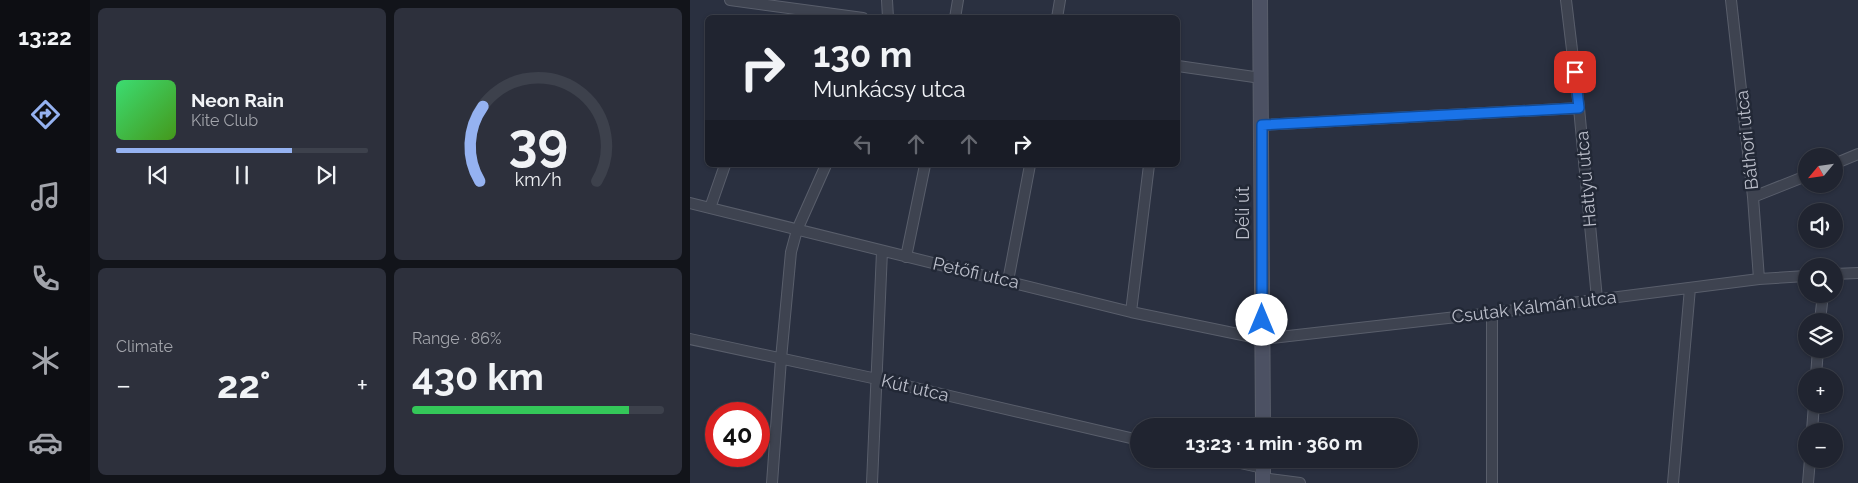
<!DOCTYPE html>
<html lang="en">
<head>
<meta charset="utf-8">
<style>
  :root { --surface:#202430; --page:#2d303c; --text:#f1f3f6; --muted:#a2a4ab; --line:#3d414c; --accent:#95b2f1 }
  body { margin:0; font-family:Raleway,sans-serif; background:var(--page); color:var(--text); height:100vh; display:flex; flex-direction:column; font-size:19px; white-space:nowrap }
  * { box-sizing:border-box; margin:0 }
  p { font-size:16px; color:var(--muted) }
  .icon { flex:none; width:28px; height:28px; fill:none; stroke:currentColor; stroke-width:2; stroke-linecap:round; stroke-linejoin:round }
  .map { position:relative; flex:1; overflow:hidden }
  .sheet { display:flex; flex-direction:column; gap:8px; padding:8px; background:#12141a; width:600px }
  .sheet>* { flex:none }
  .guide { position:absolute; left:15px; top:15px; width:475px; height:152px; border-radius:8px; box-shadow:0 1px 4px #0004,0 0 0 1px var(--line); background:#202430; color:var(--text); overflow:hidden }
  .needle { width:32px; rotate:241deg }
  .controls { position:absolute; left:1108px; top:148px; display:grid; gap:10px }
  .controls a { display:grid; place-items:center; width:45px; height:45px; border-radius:50%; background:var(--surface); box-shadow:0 1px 4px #0004,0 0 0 1px var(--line); font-size:25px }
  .speed { position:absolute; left:15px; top:402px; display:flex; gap:10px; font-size:25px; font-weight:700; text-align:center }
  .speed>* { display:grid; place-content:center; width:65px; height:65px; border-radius:50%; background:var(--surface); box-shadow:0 1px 4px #0004,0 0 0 1px var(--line); line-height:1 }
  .speed .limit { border:8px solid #d22; background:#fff; color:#111 }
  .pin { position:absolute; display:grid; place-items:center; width:42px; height:42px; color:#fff; margin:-21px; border-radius:10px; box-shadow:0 2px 8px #0006 }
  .me { position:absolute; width:55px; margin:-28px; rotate:0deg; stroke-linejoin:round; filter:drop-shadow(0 0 4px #0008) }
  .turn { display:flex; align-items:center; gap:18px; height:105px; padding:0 25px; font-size:22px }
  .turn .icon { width:65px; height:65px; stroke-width:2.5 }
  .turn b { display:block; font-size:35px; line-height:42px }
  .lanes { display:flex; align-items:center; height:48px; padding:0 25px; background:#0003; justify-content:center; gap:25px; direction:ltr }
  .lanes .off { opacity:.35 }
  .big { font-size:38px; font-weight:700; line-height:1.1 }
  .sheet .card { flex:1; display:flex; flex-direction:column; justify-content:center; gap:8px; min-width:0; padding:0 18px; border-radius:8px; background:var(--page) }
  .sheet .dial { align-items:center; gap:0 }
  .dial svg { height:130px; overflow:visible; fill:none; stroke:var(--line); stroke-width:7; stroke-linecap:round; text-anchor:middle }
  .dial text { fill:var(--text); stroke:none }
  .song { display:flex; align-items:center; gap:15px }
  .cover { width:60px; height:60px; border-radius:8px; background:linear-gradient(135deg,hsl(140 70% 55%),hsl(100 70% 35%)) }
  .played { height:5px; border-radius:2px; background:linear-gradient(90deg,var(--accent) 70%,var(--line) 70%) }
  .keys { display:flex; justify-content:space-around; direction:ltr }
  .heat { display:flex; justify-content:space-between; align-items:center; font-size:28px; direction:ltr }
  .charge { height:8px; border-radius:4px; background:linear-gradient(90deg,#34c759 86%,var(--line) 0) }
  .sheet .tiles { flex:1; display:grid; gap:8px; grid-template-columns:repeat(2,1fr) }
  .trip { position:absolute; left:440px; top:418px; width:288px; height:50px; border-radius:25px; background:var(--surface); box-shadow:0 1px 4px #0004,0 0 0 1px var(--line); font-weight:700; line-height:50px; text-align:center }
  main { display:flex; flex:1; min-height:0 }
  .tabs { display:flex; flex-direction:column; width:90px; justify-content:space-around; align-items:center; background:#0d0e13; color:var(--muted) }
  .tabs .icon { width:35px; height:35px }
  .tabs .current { color:var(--accent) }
  .tabs b { font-size:22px; color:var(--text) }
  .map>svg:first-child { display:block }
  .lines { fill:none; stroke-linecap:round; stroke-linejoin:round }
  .street-casing { stroke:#595e6b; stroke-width:12 }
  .secondary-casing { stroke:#595e6b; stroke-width:16 }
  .street { stroke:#3e4350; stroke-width:10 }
  .secondary { stroke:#4c5163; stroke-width:14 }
  .route-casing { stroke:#114b97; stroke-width:12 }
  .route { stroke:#1a73e8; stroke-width:9 }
  .labels { text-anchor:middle; stroke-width:5; stroke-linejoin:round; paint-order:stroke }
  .street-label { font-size:18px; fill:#bbbeca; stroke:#222836 }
</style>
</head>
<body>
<main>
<nav class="tabs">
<b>13:22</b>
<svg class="icon current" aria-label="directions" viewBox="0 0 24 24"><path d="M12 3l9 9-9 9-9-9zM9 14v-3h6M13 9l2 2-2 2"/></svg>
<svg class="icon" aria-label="music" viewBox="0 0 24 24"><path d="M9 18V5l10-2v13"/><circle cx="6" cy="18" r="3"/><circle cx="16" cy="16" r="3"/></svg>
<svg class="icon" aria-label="phone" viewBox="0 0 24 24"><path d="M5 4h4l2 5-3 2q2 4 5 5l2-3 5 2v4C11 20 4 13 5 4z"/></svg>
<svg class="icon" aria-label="climate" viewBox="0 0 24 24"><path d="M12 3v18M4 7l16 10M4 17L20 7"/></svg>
<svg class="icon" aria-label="car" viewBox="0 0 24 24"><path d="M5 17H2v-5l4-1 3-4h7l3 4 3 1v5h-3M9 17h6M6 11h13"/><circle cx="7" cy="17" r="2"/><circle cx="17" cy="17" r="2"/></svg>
</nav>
<section class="sheet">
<div class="tiles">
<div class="card">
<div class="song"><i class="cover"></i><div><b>Neon Rain</b><p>Kite Club</p></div></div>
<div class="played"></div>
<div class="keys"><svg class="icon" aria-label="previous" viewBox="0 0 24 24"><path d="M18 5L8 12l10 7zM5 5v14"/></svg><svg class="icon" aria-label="pause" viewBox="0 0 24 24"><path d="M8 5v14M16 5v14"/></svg><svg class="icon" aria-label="next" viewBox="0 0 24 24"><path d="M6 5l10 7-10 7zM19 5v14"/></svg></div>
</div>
<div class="card dial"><svg viewBox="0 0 100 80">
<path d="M14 69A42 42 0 1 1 86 69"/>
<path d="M14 69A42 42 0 0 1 16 23" stroke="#95b2f1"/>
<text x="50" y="56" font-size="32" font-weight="700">39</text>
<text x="50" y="72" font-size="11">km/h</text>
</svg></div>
<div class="card"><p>Climate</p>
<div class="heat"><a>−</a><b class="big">22°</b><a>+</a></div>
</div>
<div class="card"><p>Range · 86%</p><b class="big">430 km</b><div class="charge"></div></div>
</div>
</section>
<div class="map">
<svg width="1168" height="483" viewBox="0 0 1168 483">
  <rect width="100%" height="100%" fill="#2a3040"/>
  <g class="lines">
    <g class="street-casing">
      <path id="street" d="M40 0 173 18
        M197 0 198 18
        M876 0 889 108 907 299
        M1041 0 1063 197 1069 279
        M265 18 268 0
        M367 18 370 0
        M488 66 571 78
        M572 125 889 108
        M1144 164 1168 154
        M1063 197 1116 176
        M0 203 441 312 572 339 802 313 1069 279 1116 276
        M20 208 35 165
        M216 257 235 165
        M1144 274 1168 273
        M318 281 340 165
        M441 312 459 165
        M1130 321 1133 294
        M0 339 187 379 449 440
        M1126 376 1128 349
        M1122 431 1124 404
        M532 459 573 468
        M573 478 610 483
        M82 483 91 359 101 252 107 230 136 165
        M182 483 192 251
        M802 483V313
        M983 483 1000 288
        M1118 483 1120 459"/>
    </g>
    <g class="secondary-casing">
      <path id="secondary" d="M570 0 573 426
        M573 459V483"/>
    </g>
    <use href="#street" class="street"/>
    <use href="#secondary" class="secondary"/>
  </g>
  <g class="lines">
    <g class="route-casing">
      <path id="route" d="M572 320V125L889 108 885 72"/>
    </g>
    <use href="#route" class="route"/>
  </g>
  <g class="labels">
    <g class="street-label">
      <text transform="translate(1057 140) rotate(-96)" y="6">Báthori utca</text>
      <text transform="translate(896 179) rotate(-95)" y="6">Hattyú utca</text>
      <text transform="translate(553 213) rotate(-90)" y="6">Déli út</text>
      <text transform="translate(286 273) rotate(13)" y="6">Petőfi utca</text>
      <text transform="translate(844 307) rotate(-7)" y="6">Csutak Kálmán utca</text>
      <text transform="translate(225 388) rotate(13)" y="6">Kút utca</text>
    </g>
  </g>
</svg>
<div class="controls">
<a><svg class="needle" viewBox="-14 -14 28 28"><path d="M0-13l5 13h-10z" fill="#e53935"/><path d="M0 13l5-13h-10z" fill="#a2a4ab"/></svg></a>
<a><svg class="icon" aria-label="sound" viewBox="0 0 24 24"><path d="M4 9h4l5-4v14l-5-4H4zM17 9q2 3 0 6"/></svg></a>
<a><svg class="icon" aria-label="search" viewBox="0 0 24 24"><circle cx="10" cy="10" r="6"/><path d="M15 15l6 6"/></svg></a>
<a><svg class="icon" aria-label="layers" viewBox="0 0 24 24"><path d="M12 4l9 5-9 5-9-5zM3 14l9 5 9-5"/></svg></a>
<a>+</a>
<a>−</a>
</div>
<div class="speed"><div class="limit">40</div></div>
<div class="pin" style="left:885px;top:72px;background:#d93025"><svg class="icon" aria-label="arrive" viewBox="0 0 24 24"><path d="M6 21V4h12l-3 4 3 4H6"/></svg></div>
<svg class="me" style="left:572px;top:320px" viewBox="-20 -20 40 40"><circle r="19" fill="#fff"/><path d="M0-13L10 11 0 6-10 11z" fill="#1a73e8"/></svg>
<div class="trip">13:23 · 1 min · 360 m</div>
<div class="guide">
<div class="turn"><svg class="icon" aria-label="right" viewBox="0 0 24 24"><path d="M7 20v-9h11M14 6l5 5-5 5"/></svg><div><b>130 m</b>Munkácsy utca</div></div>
<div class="lanes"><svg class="icon off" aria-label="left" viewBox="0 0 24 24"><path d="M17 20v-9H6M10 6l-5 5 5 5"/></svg><svg class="icon off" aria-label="ahead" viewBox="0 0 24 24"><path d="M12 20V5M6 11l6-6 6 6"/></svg><svg class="icon off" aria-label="ahead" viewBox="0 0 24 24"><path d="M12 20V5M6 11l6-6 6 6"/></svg><svg class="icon" aria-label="right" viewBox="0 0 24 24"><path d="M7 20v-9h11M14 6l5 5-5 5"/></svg></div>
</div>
</div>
</main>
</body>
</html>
